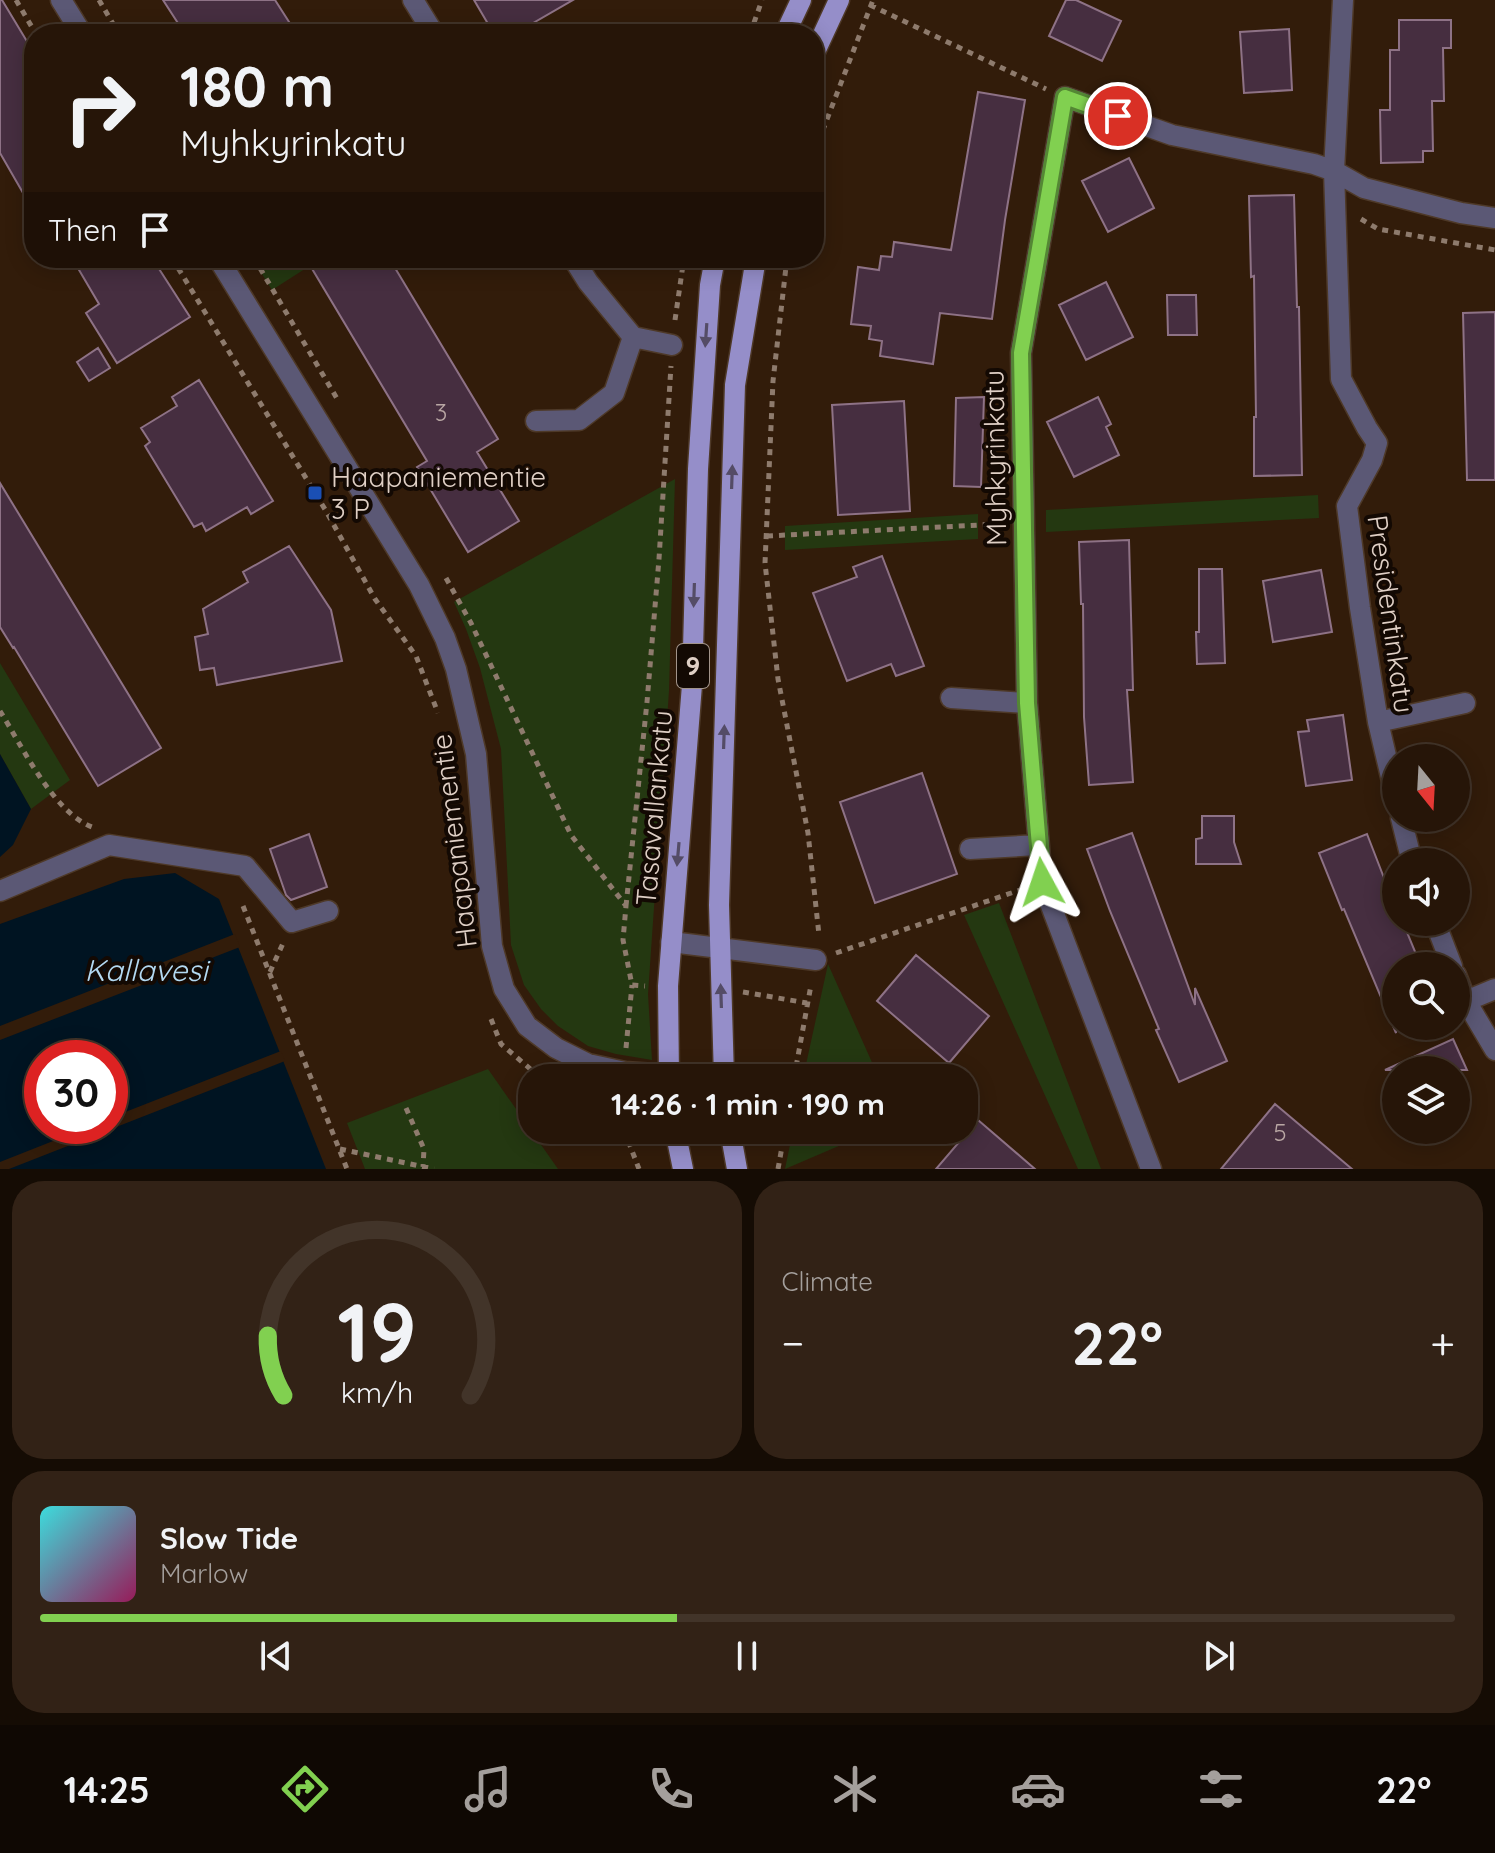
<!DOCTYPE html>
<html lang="en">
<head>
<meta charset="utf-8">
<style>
  :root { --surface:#261508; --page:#322216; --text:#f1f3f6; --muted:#a49f9c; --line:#423429; --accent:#81d050 }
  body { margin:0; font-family:Quicksand,sans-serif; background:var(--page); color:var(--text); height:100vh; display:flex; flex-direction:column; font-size:30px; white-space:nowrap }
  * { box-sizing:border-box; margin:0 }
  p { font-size:26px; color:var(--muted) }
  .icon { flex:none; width:44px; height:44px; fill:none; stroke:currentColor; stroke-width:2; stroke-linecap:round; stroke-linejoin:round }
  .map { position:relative; height:1169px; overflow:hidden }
  .drawer { display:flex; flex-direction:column; gap:12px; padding:12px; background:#150c04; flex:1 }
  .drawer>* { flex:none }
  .guide { position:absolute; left:24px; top:24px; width:800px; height:244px; border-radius:32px; box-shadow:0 4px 20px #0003,0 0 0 2px var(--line); background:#261508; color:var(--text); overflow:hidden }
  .needle { width:52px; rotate:162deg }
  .fabs { position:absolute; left:1382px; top:744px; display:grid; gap:16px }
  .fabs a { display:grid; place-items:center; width:88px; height:88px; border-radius:50%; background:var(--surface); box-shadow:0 4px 20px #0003,0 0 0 2px var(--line); font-size:40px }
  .speed { position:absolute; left:24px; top:1040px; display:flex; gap:16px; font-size:40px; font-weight:700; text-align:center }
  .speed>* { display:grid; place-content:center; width:104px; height:104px; border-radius:50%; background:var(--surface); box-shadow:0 4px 20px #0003,0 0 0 2px var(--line); line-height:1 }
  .speed .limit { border:12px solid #d22; background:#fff; color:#111 }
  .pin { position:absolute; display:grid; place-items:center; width:68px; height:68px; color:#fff; margin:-34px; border:4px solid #fff; border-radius:50%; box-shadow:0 2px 8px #0007 }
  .me { position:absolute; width:88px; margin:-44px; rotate:355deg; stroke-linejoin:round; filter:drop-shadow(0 0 6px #0008) }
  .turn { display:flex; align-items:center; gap:28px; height:168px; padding:0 24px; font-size:36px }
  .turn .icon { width:104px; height:104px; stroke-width:2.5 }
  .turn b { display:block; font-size:56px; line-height:68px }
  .then { display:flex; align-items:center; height:76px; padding:0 24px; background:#0003; gap:16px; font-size:30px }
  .big { font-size:60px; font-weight:700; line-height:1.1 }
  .drawer .card { flex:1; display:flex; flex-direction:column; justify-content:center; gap:12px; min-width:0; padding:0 28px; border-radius:32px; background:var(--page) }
  .drawer .dial { align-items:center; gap:0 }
  .dial svg { height:208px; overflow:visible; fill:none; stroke:var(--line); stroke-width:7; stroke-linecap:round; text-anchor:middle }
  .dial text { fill:var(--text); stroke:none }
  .song { display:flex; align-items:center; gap:24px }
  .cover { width:96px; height:96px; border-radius:12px; background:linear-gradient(135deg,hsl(180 70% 55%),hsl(330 70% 35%)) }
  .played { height:8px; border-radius:4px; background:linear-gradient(90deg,var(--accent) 45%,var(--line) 45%) }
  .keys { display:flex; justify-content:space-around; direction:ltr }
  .heat { display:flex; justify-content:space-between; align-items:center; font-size:44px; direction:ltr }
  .drawer .tiles { flex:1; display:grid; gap:12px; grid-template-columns:1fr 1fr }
  .card:last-child { grid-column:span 2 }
  .trip { position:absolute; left:518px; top:1064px; width:460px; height:80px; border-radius:32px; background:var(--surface); box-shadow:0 4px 20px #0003,0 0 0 2px var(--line); font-weight:700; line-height:80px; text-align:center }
  .menu { display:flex; height:128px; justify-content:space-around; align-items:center; background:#0f0803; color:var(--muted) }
  .menu .icon { width:56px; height:56px }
  .menu .active { color:var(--accent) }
  .menu b { font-size:36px; color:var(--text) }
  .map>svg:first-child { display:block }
  .green { fill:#243811 }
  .water { fill:#001422; fill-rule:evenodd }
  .pier { fill:#321c0a }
  .building { fill:#462e40; stroke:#8e7286; stroke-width:2 }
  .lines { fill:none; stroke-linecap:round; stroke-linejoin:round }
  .minor-casing { stroke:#4e3928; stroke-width:23 }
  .major-casing { stroke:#4e3928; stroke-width:23 }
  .path { stroke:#8e7b6d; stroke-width:5; stroke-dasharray:6 6; stroke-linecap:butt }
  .minor { stroke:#5b5875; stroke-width:20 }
  .major { stroke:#958ec9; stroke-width:20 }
  .oneway { fill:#544c66 }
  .route-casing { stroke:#548734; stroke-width:20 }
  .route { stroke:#81d050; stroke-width:14 }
  .transit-dot { fill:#1a4fb4; stroke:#130903; stroke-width:3 }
  .labels { text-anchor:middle; stroke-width:8; stroke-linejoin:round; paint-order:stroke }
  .number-label { font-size:24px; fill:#b9a7a4 }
  .shield { fill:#130903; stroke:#a2948b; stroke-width:2 }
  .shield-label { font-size:26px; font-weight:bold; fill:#dfcfc5 }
  .street-label { font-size:28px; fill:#dfcfc5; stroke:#130903 }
  .poi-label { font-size:28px; fill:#dfcfc5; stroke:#130903; text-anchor:start }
  .water-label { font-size:30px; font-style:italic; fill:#b3d9f2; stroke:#130903 }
</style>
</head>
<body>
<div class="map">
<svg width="1495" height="1169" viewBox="0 0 1495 1169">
  <rect width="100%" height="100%" fill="#321c0a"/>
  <path class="green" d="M252 258H322L272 290Z
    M675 479 669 691 648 994 652 1060 616 1054 588 1046 558 1026 541 1009 524 985 511 945 501 749 480 668 466 629 454 602Z
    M1318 495 1319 518 1046 532V510Z
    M978 514V539L785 550V526Z
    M0 663 70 780 31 809 0 754Z
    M999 903 1101 1169H1078L964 915Z
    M828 964 879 1078H803Z
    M488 1069 558 1169H365L347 1123Z
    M793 1130H876L785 1169Z"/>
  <path class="water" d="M0 754 31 809 13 845 0 857Z
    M175 873 219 899 326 1169H0V924L124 879ZM42 1058H110V1126H42Z"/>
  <path class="pier" d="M235 934 240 947 0 1040V1026Z
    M281 1051 285 1061 9 1169H0V1162L91 1126H110V1118Z"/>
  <path class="building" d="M0 0H2L34 53V212L0 153Z
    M163 0H275L291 25 278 34H185Z
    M474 0H573L514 34H494Z
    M1066 0H1076L1121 21 1102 61 1049 36Z
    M1399 20H1451V48H1443L1444 101H1432L1433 151H1423V162L1381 163 1380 110H1390V50H1399Z
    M1289 29 1292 90 1244 93 1240 32Z
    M978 92 1025 100 1005 220 992 319 940 313 933 364 880 356 882 341 869 339 871 326 851 324 858 267 879 270 881 256 892 257 894 242 951 250Z
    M1129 158 1154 208 1108 232 1082 181Z
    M1294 195 1297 307H1299L1302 475 1254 476V417H1256L1254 276 1251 277 1249 196Z
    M72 258H152L190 317 117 363 86 313 99 304Z
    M326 258H389L498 439 477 452 519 521 468 552 417 467 427 461 311 267Z
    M1106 282 1133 337 1086 360 1059 305Z
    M1167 295H1196L1197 335H1168Z
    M1495 312V480H1467L1463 313Z
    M98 348 110 368 89 381 77 362Z
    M199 380 273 501 251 514 247 507 206 531 202 523 194 527 145 446 150 442 141 428 177 406 172 397Z
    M984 397 981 487 954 486 956 398Z
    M1098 397 1111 424 1106 427 1119 455 1074 477 1047 422Z
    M904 401 910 511 838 515 832 405Z
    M0 483 161 748 98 786 14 647 13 648 0 627Z
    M1129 540 1133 690H1127L1133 782 1089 785 1084 717 1083 604H1081L1079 542Z
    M289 546 331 610 342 661 217 685 214 668 200 670 195 637 208 634 203 609 248 582 243 572Z
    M882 556 924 666 896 676 891 664 847 681 813 593 857 577 853 567Z
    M1199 569H1222L1225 663 1197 664 1196 632H1199Z
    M1321 570 1332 632 1273 642 1263 581Z
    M1343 715 1352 780 1306 786 1298 732 1309 731 1307 720Z
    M922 773 957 874 875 903 840 802Z
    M1202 816H1234V842L1241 864H1196V839L1202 838Z
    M1132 833 1195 1005V988L1227 1061 1179 1082 1156 1030 1159 1029 1110 911 1087 849Z
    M309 834 327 887 291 900 286 895 270 849Z
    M1367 834 1396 909V922H1401L1404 925 1421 966H1396V1033L1344 909 1342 910 1319 853Z
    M916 955 989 1016 949 1063 877 1001Z
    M1453 1039 1467 1070H1385Z
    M1275 1104 1352 1169H1221Z
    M978 1120 1035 1169H936Z"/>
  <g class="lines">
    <g class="minor-casing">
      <path id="minor" d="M61 0 82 34
        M413 0 434 34
        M1343 0 1334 171 1364 188 1461 213 1495 218
        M218 258 419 585 445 638 456 669 476 754 492 946 504 989 527 1026 556 1048 588 1064 625 1072 669 1075 724 1074
        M573 258 588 282 633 337 672 345
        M536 421 579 420 614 393 633 337
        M951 698 1027 703
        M1378 722 1465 703
        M1401 818 1412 862
        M970 849 1038 845
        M0 891 109 845 245 866 292 922 328 911
        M1435 922 1452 966
        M671 942 816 960
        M1456 975 1466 1001 1495 1050
        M1466 1001 1495 989
        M1151 1169 1042 882 1027 703 1021 353 1065 97 1172 135 1314 164 1334 171 1341 379 1367 428 1377 443 1372 460 1347 506 1360 608 1378 722 1396 798"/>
    </g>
    <g class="major-casing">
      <path id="major" d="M785 34 801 0
        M814 54 839 0
        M669 1078 668 986 692 685 698 469 710 285 715 258
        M724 1078 719 905 735 385 756 258
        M675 1130 683 1169
        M730 1130 737 1169"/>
    </g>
    <path class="path" d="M16 0 36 34
      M99 0 119 34
      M870 5 1046 89
      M750 34 762 0
      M814 153 873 0
      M1361 219 1378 229 1495 250
      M172 258 326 511 375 599 416 656 438 713
      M254 258 339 402
      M787 258 773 381 765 563 778 679 808 833 819 935
      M675 320 684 258
      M767 536 999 524
      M446 578 471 623 571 835 626 906 623 940 632 985 645 986
      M0 711C22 746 53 812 92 827
      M243 906 347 1169
      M626 906 647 702 659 559 671 366
      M836 953 1020 890
      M270 972 284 941
      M743 992 807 1003
      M491 1019 501 1044 541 1078
      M626 1048 632 985
      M794 1078 811 985
      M406 1108 424 1149 423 1167
      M624 1130 639 1169
      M340 1149 434 1169
      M778 1169 785 1130"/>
    <use href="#minor" class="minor"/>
    <use href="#major" class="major"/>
  </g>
  <defs><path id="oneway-solid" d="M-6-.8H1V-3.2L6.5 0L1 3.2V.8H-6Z" transform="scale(2)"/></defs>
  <g class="oneway">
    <use href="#oneway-solid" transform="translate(706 335) rotate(94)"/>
    <use href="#oneway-solid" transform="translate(732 477) rotate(-88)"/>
    <use href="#oneway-solid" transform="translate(694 595) rotate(92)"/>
    <use href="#oneway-solid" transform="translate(724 737) rotate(-88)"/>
    <use href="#oneway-solid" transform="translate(678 854) rotate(95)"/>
    <use href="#oneway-solid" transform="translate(721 996) rotate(-92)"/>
  </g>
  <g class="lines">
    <g class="route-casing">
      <path id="route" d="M1042 882 1027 703 1021 353 1065 97 1118 116"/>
    </g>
    <use href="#route" class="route"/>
  </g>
  <rect class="transit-dot" x="307" y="485" width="16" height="16" rx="4"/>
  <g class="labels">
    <g class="number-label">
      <text x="441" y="421">3</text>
      <text x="1280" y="1141">5</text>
    </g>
    <rect class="shield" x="677" y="644" width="32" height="44" rx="6"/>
    <g class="shield-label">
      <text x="693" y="675">9</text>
    </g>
    <g class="street-label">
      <text transform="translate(995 458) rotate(-91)" y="10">Myhkyrinkatu</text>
      <text transform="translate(1391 614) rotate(82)" y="10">Presidentinkatu</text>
      <text transform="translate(654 808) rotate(-85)" y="10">Tasavallankatu</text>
      <text transform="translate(454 841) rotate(-97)" y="10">Haapaniementie</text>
    </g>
    <g class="poi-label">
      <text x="331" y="487">Haapaniementie<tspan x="331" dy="32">3 P</tspan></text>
    </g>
    <g class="water-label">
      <text x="146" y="981">Kallavesi</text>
    </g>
  </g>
</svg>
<div class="fabs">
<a><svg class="needle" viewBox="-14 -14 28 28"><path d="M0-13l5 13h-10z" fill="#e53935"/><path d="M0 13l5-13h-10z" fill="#a49f9c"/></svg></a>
<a><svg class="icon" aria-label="sound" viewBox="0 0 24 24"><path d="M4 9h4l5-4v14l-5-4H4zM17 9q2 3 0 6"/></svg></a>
<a><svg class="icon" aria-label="search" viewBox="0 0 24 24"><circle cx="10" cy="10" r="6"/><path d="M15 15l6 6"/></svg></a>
<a><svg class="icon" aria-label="layers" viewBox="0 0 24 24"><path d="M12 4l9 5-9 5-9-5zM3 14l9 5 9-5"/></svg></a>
</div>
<div class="speed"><div class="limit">30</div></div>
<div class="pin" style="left:1118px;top:116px;background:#d93025"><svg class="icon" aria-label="arrive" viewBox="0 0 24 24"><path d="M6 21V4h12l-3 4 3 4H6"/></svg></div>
<svg class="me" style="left:1042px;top:882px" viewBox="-20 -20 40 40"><path d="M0-17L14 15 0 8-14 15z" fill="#81d050" stroke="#fff" stroke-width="4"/></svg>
<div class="trip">14:26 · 1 min · 190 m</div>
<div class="guide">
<div class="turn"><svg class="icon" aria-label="right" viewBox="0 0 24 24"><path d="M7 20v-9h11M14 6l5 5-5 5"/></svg><div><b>180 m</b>Myhkyrinkatu</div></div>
<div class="then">Then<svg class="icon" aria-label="arrive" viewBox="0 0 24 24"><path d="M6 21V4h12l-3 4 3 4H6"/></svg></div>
</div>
</div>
<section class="drawer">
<div class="tiles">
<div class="card dial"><svg viewBox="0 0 100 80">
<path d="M14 69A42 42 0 1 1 86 69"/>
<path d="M14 69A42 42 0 0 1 8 46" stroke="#81d050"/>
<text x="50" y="56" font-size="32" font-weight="700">19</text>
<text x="50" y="72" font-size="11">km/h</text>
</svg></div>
<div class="card"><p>Climate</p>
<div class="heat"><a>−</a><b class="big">22°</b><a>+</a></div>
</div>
<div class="card">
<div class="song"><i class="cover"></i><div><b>Slow Tide</b><p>Marlow</p></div></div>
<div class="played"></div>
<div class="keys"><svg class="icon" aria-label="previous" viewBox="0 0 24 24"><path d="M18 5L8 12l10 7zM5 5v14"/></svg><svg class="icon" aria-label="pause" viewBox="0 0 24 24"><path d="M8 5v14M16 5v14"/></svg><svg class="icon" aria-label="next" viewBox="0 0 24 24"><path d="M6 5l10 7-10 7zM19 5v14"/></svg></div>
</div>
</div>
</section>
<nav class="menu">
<b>14:25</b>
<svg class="icon active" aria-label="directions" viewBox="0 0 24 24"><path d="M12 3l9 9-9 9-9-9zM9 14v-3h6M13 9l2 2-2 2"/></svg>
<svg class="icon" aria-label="music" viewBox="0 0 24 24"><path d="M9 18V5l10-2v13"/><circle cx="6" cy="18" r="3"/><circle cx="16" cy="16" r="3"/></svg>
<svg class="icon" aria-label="phone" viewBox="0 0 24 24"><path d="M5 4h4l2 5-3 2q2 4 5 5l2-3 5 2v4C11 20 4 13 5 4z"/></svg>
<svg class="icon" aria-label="climate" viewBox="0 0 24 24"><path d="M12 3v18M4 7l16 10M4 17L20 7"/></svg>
<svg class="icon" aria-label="car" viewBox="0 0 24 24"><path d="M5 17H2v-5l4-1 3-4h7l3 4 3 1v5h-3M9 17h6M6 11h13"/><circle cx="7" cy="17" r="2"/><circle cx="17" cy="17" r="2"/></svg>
<svg class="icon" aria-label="filters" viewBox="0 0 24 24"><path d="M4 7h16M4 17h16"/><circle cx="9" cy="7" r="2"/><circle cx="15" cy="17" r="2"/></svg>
<b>22°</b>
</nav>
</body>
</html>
